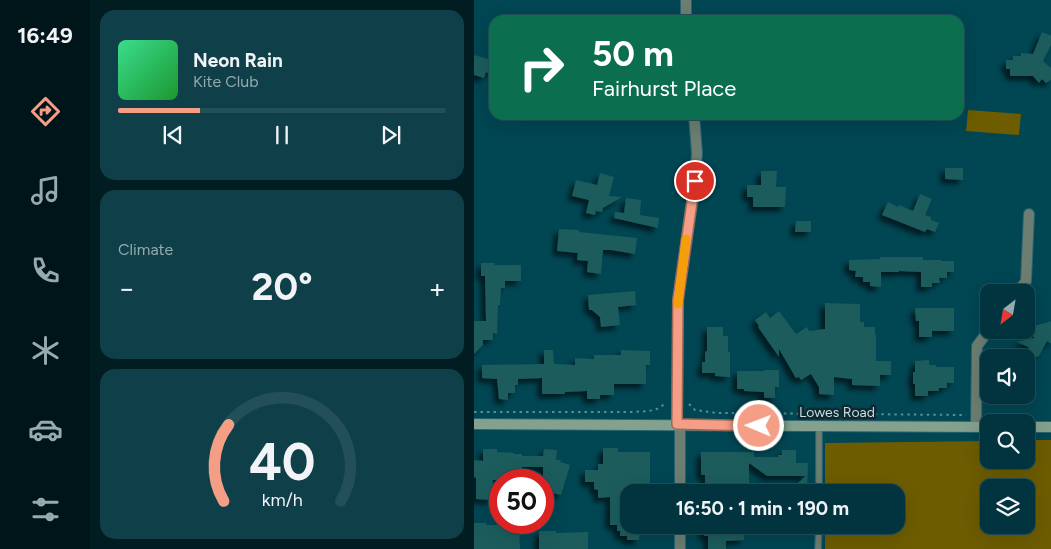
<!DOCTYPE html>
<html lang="en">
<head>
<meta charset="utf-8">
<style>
  :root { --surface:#01343e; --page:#0f3f49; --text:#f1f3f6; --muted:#96aab0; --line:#234f58; --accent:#f49e86 }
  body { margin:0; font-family:Figtree,sans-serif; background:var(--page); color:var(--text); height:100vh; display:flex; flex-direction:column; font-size:19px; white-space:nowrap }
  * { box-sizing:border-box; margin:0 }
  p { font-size:16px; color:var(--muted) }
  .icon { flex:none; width:28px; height:28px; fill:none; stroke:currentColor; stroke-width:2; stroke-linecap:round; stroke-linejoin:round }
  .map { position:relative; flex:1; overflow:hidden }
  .sheet { display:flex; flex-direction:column; gap:10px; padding:10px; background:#011d22; width:384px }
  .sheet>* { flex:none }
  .top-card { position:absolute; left:15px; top:15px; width:475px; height:105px; border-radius:15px; box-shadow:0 5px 20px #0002,0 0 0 1px var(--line); background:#0b6e4f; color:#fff; overflow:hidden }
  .needle { width:32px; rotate:211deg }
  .controls { position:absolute; left:506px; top:284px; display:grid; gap:10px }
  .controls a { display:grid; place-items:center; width:55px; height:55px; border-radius:10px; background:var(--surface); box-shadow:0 5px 20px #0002,0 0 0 1px var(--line); font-size:25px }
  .speed { position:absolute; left:15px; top:469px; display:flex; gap:10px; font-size:25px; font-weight:700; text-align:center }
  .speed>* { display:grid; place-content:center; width:65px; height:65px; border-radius:50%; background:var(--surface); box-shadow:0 5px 20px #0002,0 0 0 1px var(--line); line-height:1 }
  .speed .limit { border:8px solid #d22; background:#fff; color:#111 }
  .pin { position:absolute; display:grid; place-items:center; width:42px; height:42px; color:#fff; margin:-21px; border:2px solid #fff; border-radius:50%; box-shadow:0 1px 5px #0007 }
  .me { position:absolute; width:55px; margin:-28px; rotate:271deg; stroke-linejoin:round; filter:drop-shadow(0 0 4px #0008) }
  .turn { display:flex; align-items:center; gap:18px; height:105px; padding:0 20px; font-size:22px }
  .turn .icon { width:65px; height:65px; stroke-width:2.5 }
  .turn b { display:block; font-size:35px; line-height:42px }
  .big { font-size:38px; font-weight:700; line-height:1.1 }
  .sheet .widget { flex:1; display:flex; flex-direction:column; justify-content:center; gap:8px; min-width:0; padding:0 18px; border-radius:15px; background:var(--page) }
  .sheet .dial { align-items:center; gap:0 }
  .dial svg { height:130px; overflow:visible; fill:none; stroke:var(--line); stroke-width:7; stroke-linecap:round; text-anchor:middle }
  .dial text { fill:var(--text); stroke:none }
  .song { display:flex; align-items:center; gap:15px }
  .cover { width:60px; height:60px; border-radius:8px; background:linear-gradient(135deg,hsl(150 70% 55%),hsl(130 70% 35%)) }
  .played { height:5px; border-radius:2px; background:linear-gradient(90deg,var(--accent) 25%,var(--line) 25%) }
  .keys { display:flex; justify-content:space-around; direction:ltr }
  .heat { display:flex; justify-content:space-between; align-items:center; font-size:28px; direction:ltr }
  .trip { position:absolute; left:146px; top:484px; width:285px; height:50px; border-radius:15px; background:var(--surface); box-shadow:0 5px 20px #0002,0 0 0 1px var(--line); font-weight:700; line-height:50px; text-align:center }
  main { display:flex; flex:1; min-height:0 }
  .menu { display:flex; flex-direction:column; width:90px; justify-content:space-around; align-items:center; background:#001519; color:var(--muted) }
  .menu .icon { width:35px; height:35px }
  .menu .active { color:var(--accent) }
  .menu b { font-size:22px; color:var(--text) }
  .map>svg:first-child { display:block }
  .green { fill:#6d5c00; fill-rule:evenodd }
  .building { fill:#1c5c5d; filter:url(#shadow) }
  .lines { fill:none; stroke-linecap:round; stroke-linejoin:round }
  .service-casing { stroke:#286470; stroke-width:8 }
  .minor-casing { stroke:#286470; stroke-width:12 }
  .secondary-casing { stroke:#286470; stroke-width:12 }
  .path { stroke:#598c96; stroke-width:2; stroke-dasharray:2.5 4; stroke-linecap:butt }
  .service { stroke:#6b7e71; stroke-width:5.5 }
  .minor { stroke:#6b7e71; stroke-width:10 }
  .secondary { stroke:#83a18e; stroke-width:10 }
  .route-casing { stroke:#9f6757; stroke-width:12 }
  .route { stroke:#f49e86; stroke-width:9 }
  .slow { stroke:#f59e0b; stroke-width:9 }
  .labels { text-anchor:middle; stroke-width:5; stroke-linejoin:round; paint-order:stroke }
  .street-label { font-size:14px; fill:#c2dee6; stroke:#10282e }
</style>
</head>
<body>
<main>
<nav class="menu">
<b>16:49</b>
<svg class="icon active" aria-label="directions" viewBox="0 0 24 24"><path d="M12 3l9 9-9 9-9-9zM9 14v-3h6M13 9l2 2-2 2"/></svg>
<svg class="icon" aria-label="music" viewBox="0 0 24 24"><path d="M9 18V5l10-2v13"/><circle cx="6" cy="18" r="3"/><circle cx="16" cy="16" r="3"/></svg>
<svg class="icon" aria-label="phone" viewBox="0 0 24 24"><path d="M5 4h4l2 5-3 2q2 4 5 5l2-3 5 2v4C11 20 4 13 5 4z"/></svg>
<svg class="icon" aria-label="climate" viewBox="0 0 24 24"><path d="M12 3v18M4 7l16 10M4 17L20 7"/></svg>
<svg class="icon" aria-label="car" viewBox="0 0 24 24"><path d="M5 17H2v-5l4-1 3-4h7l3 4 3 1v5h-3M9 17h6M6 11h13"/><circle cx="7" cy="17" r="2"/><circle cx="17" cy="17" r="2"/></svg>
<svg class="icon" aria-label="filters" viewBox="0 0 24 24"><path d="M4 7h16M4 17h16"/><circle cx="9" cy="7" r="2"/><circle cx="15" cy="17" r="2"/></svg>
</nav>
<section class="sheet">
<div class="widget">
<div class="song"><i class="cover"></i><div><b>Neon Rain</b><p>Kite Club</p></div></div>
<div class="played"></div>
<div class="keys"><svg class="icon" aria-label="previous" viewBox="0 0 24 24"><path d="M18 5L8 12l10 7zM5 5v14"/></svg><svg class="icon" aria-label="pause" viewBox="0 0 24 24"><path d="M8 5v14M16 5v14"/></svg><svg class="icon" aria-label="next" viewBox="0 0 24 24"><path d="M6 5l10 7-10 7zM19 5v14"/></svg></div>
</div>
<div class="widget"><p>Climate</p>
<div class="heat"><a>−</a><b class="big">20°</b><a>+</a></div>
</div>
<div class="widget dial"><svg viewBox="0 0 100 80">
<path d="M14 69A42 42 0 1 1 86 69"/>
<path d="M14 69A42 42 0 0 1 17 22" stroke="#f49e86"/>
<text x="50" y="56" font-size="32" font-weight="700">40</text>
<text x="50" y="72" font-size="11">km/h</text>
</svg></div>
</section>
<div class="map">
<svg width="578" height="549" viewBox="0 0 578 549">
  <defs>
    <filter id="shadow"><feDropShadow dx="-4.5" dy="4.5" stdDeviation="2.5" flood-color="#0009"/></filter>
  </defs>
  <rect width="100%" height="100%" fill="#014653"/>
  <path class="green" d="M494 110 547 114 545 135 492 131Z
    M553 440H577V549H351V525H422V492H351V443L515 441V460H552ZM515 488H552V525H515Z"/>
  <path class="building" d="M568 32 578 36V43L569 61 578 69V79L572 83 568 79 565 83 559 76H536V69H532V60H539V56H547V53L559 54Z
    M0 55 14 59V62L20 63 17 74 12 72 10 78 0 75Z
    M471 168H489V180L471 179Z
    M287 171H303L302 187H312L311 207H279V197H273V185H287Z
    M126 173 140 177 135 196 148 197 129 208 128 212 122 211 121 215 112 213 115 200 98 196 102 180 123 185Z
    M446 194 458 199 451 215 457 217V220L465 223 461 232 453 229 451 232 408 215 414 202 424 207 425 205 439 211Z
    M152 198 167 200 166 215 185 218 184 228 140 218 141 212 150 213Z
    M322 221H337V232H321Z
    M85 229 105 230V232L163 238 161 254 137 250H129L127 274 113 272 114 261 103 260 104 253 83 251Z
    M406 257H449V260H467V261H480V272H473V278H465L466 283H458V287H447V272L425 271V272H407V287L396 286V282H389V277H381L382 271 375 270V260L406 259Z
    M7 263H21L20 265H47V281H31V288H27L26 305H24L23 334 19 333V340H9V345L0 354V321H12L11 276H7Z
    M161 291 162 305 144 307 146 325 127 327 126 317 118 310H115L114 295Z
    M351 303 386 304V322H390V327H401V335H402V361H417V375H406V386L378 385V379L360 377V395L345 394V387L337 374 327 380 325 377 322 378 305 349V357L284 327 285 326 281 320 292 312 296 318 305 311 322 334 333 327 335 331 351 329Z
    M441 308H480V331H458V337H445V321H442Z
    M578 321V344L573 341 565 356 561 357 557 354 554 347 543 342 560 338 558 329 560 326Z
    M233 327H249V336H254V352H256V377L241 376V373H228V362H231V352L233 351Z
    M70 350H79L80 364 101 365V358L120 359V355H147V350L176 351V365H172V384H140V395H126V399H113V391L91 392V394H68V378L44 379V385H41V393H34V400L25 399 23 379 8 378V365L70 364Z
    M455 360V365H462V367H480V383H473V388H465V391H454V396H441V384H439V372H441V361Z
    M290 370H305V387H301V398H290V392L270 391V389H263V371H290Z
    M129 448H144V452H176V483H166V492H155V525H166L165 540H153V536H146V531H143V525H136V497L124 498V490L120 489V482H111V470H124V464H129Z
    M9 449H23V452L40 453V454H48V456H69L70 449 83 450 82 460H87L86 462 96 465 87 495 78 493V488H69V467H48V480H19L18 500 2 499V478L0 477V460L9 461Z
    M308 450H322V463H334L333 492H313L332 476H293L275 463V492H231V475H227V452H280V457H304V455H308Z
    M0 523H12V525H45L46 549H0Z
    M229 525H270V540L252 541V549H234V536H230Z
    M65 531H82V533L114 532V549H65Z"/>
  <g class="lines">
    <g class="service-casing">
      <path id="service" d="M345 492V426
        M344 549 345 525"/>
    </g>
    <g class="minor-casing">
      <path id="minor" d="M212 20V0
        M544 292 552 281 555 214
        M203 424 204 300 221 181 223 153 220 115
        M502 426 503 346 515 330
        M206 492V425
        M206 549V525"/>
    </g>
    <g class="secondary-casing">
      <path id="secondary" d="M0 424 515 427
        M552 427H578"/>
    </g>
    <path class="path" d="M215 404 221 410 243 413 492 415
      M0 412H157C170 411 183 413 192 402
      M512 415H552"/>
    <use href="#service" class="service"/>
    <use href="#minor" class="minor"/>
    <use href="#secondary" class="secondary"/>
  </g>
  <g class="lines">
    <g class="route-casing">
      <path id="route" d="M221 181 204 300 203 424 285 426"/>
    </g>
    <use href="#route" class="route"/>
    <path class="slow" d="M204 304 212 239"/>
  </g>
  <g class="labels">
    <g class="street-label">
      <text x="363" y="417">Lowes Road</text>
    </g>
  </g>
</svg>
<div class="controls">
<a><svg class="needle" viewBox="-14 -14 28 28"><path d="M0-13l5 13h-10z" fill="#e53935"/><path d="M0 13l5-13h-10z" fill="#96aab0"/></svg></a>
<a><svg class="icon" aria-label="sound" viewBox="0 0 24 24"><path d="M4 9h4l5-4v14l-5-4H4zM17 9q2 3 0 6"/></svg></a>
<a><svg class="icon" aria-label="search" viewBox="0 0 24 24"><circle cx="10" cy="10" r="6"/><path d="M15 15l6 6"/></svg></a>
<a><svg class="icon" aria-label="layers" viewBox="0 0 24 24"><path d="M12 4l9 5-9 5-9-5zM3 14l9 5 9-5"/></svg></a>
</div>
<div class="speed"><div class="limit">50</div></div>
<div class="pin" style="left:221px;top:181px;background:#d93025"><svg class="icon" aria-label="arrive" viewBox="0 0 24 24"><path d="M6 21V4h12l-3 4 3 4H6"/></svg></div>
<svg class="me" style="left:285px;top:426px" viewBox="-20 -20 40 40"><circle r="17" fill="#f49e86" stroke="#fff" stroke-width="3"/><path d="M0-11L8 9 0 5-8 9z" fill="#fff"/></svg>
<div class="trip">16:50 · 1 min · 190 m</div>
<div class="top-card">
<div class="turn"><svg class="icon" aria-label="right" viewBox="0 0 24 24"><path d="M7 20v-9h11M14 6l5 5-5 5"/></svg><div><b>50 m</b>Fairhurst Place</div></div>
</div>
</div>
</main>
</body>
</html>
